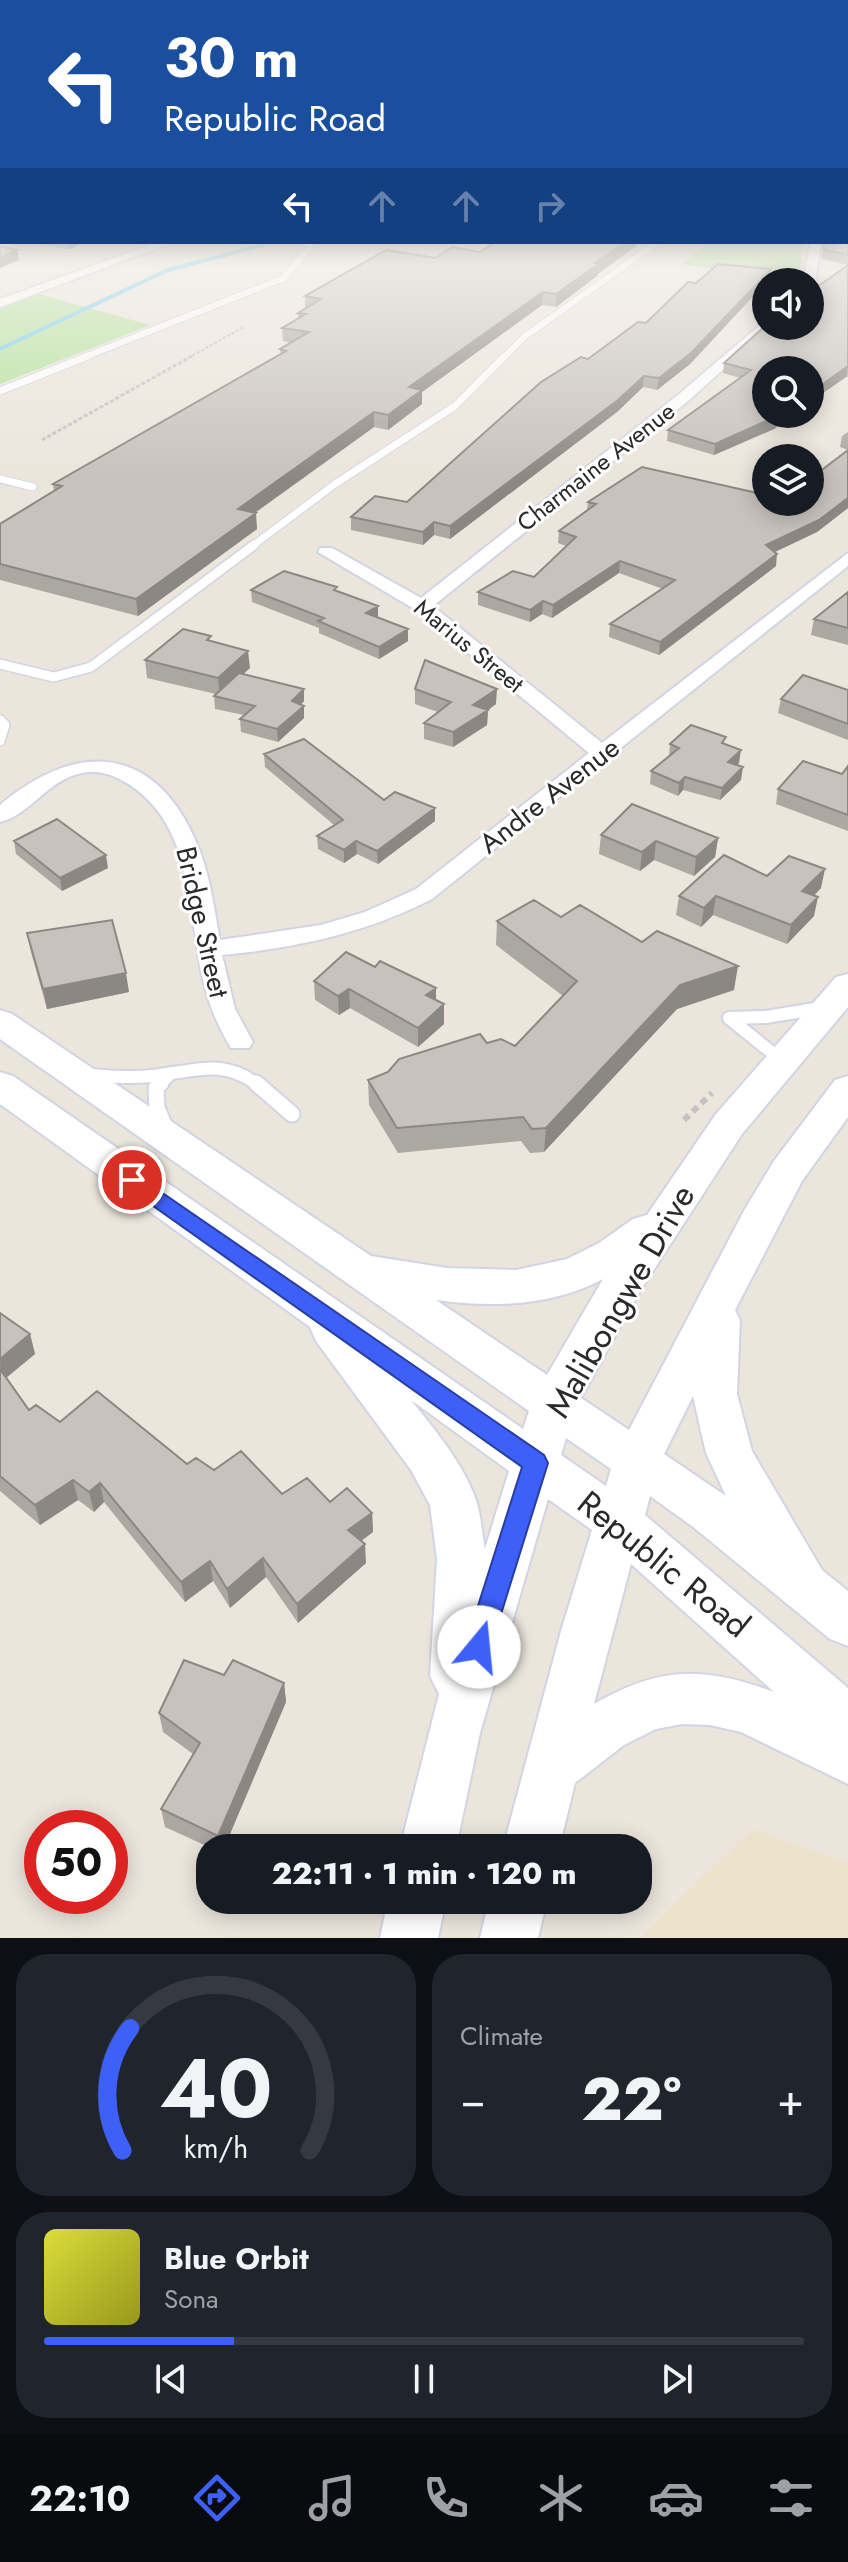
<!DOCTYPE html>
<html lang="en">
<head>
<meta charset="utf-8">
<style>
  :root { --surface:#171b24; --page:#20242c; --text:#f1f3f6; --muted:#9ea1a6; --line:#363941; --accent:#3d60f8 }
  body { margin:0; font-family:Jost,sans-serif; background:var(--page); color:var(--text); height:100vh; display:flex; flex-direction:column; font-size:30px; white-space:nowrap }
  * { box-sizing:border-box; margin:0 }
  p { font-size:26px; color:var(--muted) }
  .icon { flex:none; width:44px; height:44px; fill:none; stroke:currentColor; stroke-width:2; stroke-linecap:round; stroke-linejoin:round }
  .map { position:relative; height:1938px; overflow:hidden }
  .drawer { display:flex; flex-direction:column; gap:16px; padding:16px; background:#0d0f14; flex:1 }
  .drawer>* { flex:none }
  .hud { position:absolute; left:0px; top:0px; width:848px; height:244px; box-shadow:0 4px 20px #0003; background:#1a4fa0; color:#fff; overflow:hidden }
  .tools { position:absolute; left:752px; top:268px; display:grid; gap:16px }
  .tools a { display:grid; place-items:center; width:72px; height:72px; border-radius:50%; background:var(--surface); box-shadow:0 4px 20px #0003; font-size:40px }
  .speed { position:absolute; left:24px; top:1810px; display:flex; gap:16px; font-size:40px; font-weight:700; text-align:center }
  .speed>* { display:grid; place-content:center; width:104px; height:104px; border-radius:50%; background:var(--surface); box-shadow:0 4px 20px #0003; line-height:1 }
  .speed .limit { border:12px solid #d22; background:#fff; color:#111 }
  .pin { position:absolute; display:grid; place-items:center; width:68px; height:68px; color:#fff; margin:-34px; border:4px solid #fff; border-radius:50%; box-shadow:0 2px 8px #0007 }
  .me { position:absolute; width:88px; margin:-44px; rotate:17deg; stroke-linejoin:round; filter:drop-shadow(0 0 6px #0008) }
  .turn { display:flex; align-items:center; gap:28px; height:168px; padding:0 32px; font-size:36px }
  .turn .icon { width:104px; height:104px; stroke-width:2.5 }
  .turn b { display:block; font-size:56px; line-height:68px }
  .lanes { display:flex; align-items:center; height:76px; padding:0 32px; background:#0003; justify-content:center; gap:40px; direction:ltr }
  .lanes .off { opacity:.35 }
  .big { font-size:60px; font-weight:800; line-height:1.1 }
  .drawer .card { flex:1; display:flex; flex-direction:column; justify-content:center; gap:12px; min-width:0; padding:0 28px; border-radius:32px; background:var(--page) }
  .drawer .dial { align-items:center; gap:0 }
  .dial svg { height:208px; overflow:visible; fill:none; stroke:var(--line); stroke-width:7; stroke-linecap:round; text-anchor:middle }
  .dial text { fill:var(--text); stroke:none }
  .song { display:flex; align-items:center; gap:24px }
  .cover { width:96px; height:96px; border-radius:12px; background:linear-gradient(135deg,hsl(60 70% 55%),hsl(60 70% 35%)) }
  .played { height:8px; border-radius:4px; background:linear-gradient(90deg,var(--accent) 25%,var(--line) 25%) }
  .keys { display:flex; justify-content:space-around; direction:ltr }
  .heat { display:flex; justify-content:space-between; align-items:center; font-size:44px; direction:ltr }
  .drawer .tiles { flex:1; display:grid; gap:16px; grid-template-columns:1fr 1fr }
  .card:last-child { grid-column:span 2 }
  .trip { position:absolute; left:196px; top:1834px; width:456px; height:80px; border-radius:32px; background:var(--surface); box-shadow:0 4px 20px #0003; font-weight:800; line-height:80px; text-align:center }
  .menu { display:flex; height:128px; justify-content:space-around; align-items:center; background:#090b0e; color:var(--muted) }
  .menu .icon { width:56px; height:56px }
  .menu .current { color:var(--accent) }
  .menu b { font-size:36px; color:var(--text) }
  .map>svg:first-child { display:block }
  .education { fill:#ede2cb }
  .green { fill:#b2e299 }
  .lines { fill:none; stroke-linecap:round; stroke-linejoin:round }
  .stream { stroke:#6fcded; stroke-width:4 }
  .service-far4-casing { stroke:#d1d5e3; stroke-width:8 }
  .service-far3-casing { stroke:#d1d5e3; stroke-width:9 }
  .service-far2-casing { stroke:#d1d5e3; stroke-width:12 }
  .service-far1-casing { stroke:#d1d5e3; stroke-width:16 }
  .service-casing { stroke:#d1d5e3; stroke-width:19 }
  .minor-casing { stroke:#d1d5e3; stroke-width:4 }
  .secondary-casing { stroke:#d1d5e3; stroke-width:4 }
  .path-far2 { stroke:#c3c3c3; stroke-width:2; stroke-dasharray:3 2; stroke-linecap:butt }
  .path-far1 { stroke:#c3c3c3; stroke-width:3; stroke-dasharray:4 2; stroke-linecap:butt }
  .path { stroke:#c3c3c3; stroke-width:6; stroke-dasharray:7 5; stroke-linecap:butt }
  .service-far4 { stroke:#fff; stroke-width:6 }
  .service-far3 { stroke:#fff; stroke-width:7 }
  .service-far2 { stroke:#fff; stroke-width:9 }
  .service-far1 { stroke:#fff; stroke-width:12 }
  .service { stroke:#fff; stroke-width:15 }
  .minor { fill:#fff; fill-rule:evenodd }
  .secondary { fill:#fff; fill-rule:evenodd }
  .wall { fill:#aba7a1 }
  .shaded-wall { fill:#8b8883 }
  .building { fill:#c7c2bb; stroke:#8b8883; stroke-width:2 }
  .route { fill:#3d60f8; stroke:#283ea1; stroke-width:2 }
  .labels { text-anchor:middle; stroke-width:6; stroke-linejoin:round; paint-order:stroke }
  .far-street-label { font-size:24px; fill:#2a2a2a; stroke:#fff }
  .street-label { font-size:28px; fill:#2a2a2a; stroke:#fff }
  .near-street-label { font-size:34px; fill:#2a2a2a; stroke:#fff }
</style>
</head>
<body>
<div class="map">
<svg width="848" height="1938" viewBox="0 0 848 1938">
  <rect width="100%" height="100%" fill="#ece5dc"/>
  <path class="education" d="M752 1829 848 1863V1938H640Z"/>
  <path class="green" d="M710 242H802L800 271 792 280 681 264Z
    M35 293 150 325 0 384V306Z"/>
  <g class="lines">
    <path class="stream" d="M0 349 168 270 263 245"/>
    <g class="service-far4-casing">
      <path id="service-far4" d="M82 358 284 278 312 244 302 242
        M503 358 524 337 658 242"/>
    </g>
    <g class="service-far3-casing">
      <path id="service-far3" d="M0 391 88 356
        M0 479 33 487
        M251 547 335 484 455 406 505 356"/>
    </g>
    <g class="service-far2-casing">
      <path id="service-far2" d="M0 664 54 677 91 667 254 545
        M0 720 5 725 0 741"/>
    </g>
    <g class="service-far1-casing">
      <path id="service-far1" d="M729 1018 766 1017 821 1008
        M729 1018 781 1060
        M90 1075C111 1077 131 1078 152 1076 193 1072 222 1057 258 1085
        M159 1085 171 1073"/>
    </g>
    <g class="service-casing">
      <path id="service" d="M161 1083 156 1088 157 1108 165 1127
        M256 1083 292 1114"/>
    </g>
    <g class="minor-casing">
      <path id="minor" d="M0 215H2V221H0Z
        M159 242H174L0 307V299Z
        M811 242H821L815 282 810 285V282H803Z
        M766 320V326L770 327 688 401 433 606 602 743 848 553V566L432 899C366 933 296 948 222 955L235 1009 253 1042 249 1048H231C218 1027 209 1005 203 980 188 914 194 827 130 785 117 777 105 771 90 772 50 774 32 815 0 822V805C77 740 155 744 197 844 210 874 214 908 220 940L321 925 365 912 416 889 589 753 416 610 318 552 320 548H332L421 598 678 395Z"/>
    </g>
    <g class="secondary-casing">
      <path id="secondary" d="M848 974V1007L742 1134 640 1291 581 1398 629 1430 745 1209 774 1161 835 1080 848 1076V1117L802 1181 735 1310 740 1320 737 1394 752 1451 822 1570 848 1591V1646L830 1639 692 1526 650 1496 645 1515 848 1688V1784L741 1732 710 1725 682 1724 656 1729 624 1745 575 1783 559 1848H503L561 1631 592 1530 548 1499 480 1733 456 1848H400L439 1694 430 1676 437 1559 430 1505 411 1470 316 1341 310 1327 0 1104V1072L13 1076 523 1429 529 1411 0 1039V1010L12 1014 371 1256 447 1268 516 1270 567 1259 599 1243 633 1219 647 1215 716 1114 836 977ZM603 1279 547 1375 436 1300C492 1308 553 1306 603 1279ZM693 1396 706 1453 726 1496 664 1454ZM411 1400 509 1471 485 1549C482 1533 481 1515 476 1500 463 1463 435 1430 411 1400ZM566 1438 611 1469 606 1486 561 1455ZM631 1564 774 1692C704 1666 660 1666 594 1704Z
        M388 1900H446L438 1938H380Z
        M489 1900H547L538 1938H480Z"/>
    </g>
    <path class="path-far2" d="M387 249 442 258
      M388 249 400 242
      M188 358 244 327"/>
    <path class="path-far1" d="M42 440 192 356"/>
    <path class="path" d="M684 1120 712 1093"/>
    <use href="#service-far4" class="service-far4"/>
    <use href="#service-far3" class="service-far3"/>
    <use href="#service-far2" class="service-far2"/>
    <use href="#service-far1" class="service-far1"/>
    <use href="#service" class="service"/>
    <use href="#minor" class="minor"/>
    <use href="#secondary" class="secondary"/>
  </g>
  <path class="wall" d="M848 231V265L822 259 824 243Z
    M29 242H84L70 249 30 243Z
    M496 242H636V246L598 274 597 276 556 307 542 305 422 392V404L388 430 374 427 255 513 257 529 138 616 0 580V524L54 491 53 484 281 354 280 349 292 343 283 341 282 328 298 318V313L305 308V296L435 258 480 252Z
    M848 265V377H846L810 402V370L766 414H794L774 429 714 455 667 441 668 430 740 378 723 373 724 363Z
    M769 279 690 364 657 390 643 387 617 412 450 539 434 535 423 545 351 530V517L407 502 588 359 646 323 696 283Z
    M848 432V450L840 447 842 436Z
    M848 450V508L817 532 775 552 776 566 659 655 609 637 610 624 663 589 619 573 552 618 542 614 530 622 478 605V592L534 577 566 546 558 543 559 531 587 510 588 502 766 495 810 502Z
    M251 590 337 591 377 618 408 641 379 659 319 633V628L252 602Z
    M848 592V645L811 635 814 619Z
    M212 641 250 668 243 674 304 701 301 705 304 706V718L278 742 241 732 240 719 244 715 215 709 214 696 216 694 147 678 145 660Z
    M415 689 496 704 488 710 487 725 453 747 424 739V723L438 712 415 704Z
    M848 690V740L778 713 781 699Z
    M670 744H725L739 763 737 765 741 780 720 800 683 790 678 796 650 784 651 771 669 757Z
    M264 754 384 800 435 808V821L378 864 357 854 344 863 318 849 317 836 334 825 265 767Z
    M848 766V831L776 804 778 789 842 774Z
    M601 835 718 838 715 857 694 876 654 860 640 871 599 854Z
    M14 841 108 868 62 891 16 854Z
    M767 876 821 888 814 896V916L787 944 713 915 701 927 676 915 679 896Z
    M561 917 642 942 734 990 677 1009 544 1152 530 1153 521 1141 398 1153 369 1105 368 1080 487 1043 515 1046 563 996 496 945 497 921Z
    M27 933 129 992 47 1009 31 952Z
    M314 981 436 1000 444 1024 418 1047 350 1008 339 1015 315 1000Z
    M0 1313 30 1334 35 1354 6 1378 29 1410 60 1422 187 1464 214 1470 282 1494 330 1502 372 1513 373 1532 361 1541 366 1563 298 1623 266 1577 230 1608 213 1581 185 1602 104 1502 94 1512 78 1500 40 1525 0 1491Z
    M224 1675 284 1683 286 1702 224 1848H211L165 1827 161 1809 193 1754 163 1732 159 1713Z"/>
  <path class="shaded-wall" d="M68 242H84L70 249Z
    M625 242H636V246L598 274 597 276 556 307V294Z
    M17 250 19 260 0 268V257Z
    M771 269 769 279 690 364 657 390 659 378Z
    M543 292 542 305 422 392V404L388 430V415L409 387Z
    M848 366 846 377 810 402V393Z
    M644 376 643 387 617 412 450 539V526Z
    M374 412V427L239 524 238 509Z
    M780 414H794L774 429 714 455 715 444Z
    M848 498V508L817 532 764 557 766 545Z
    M256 513 257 529 138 616 136 599Z
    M434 522V535L423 545V532Z
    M777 554 776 566 659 655 660 642Z
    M620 561 619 573 552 618 553 605Z
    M543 601 542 614 530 622V610Z
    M378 606V617L366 613Z
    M408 629V641L379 659V647Z
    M248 651 250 668 220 695 218 678Z
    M304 689V701L292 714V701Z
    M497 689 496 704 488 710 487 725 453 747V732L473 705Z
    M304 706V718L278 742 277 729Z
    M741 750 739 763 726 775 728 762Z
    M743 767 741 780 720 800 722 788Z
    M685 777 683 790 678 796 679 783Z
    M435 808V821L378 864 377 851Z
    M718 838 715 857 694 876 696 857Z
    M356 841 357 854 344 863V850Z
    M656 841 654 860 640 871 642 852Z
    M106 855 108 868 62 891 60 878Z
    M825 869 821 888 799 910 802 891Z
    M716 896 713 915 701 927 704 908Z
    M818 897 814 916 787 944 791 925Z
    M738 966 734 990 677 1009 544 1152 546 1128 680 985Z
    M126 973 129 992 47 1009 43 989Z
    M436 988V1007L426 995Z
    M349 989 350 1008 339 1015 338 996Z
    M444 1004V1024L418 1047V1028Z
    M30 1334 35 1354 1 1382 0 1359Z
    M73 1480 78 1500 40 1525 35 1505Z
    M100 1483 104 1502 94 1512 89 1492Z
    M372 1513 373 1532 349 1550 348 1530Z
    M365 1544 366 1563 298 1623 297 1604Z
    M263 1558 266 1577 230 1608 227 1589Z
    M210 1561 213 1581 185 1602 181 1582Z
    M284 1683 286 1702 224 1848H221L218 1836Z"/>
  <path class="building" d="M848 231V255L823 249 824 243 825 242H846V232Z
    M496 242H625L595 263 598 264 556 294 543 292 409 387 422 390 388 415 374 412 238 509 256 513 136 599 0 564V524L62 486 53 484 286 351 280 349 309 332 282 328 306 314 298 313 321 299 305 296 386 250 435 258 452 247 480 252Z
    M0 246 17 250 0 257Z
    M718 264 771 269 691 353 659 378 644 376 618 400 450 526 434 522 423 532 351 517 375 496 407 502 541 382 581 357 588 359 638 322 646 323 688 282 696 283Z
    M848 265V366L810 393V370H766V414H780L775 417 715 444 668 430 751 370 724 363 766 325 810 326V292Z
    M848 450V498L819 520 766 545 777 554 660 642 610 624 675 580 620 561 553 605 543 601 530 610 478 592 513 571 534 577 576 537 559 531 596 504 588 502 642 467 766 495V502H810V479Z
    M284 571 337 587 334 590 378 606 366 613 408 629 379 647 318 621 324 618 251 590Z
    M848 592V628L814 619Z
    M183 629 211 636 207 640 248 651 218 678 145 660Z
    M425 660 497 689 473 705 488 710 453 732 424 723 451 702 415 689Z
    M239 673 304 689 292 701 304 706 277 729 240 719 255 706 214 696Z
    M803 675 848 690V724L781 699Z
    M691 725 726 737 722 743 741 750 728 762 743 767 722 788 685 777 679 783 651 771 679 748 670 744Z
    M304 739 384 800 395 792 435 808 377 851 356 841 344 850 317 836 343 820 264 754Z
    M803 761 842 774 848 766V815L778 789Z
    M632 804 718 838 696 857 656 841 642 852 601 835Z
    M57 819 106 855 60 878 14 841Z
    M724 855 767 876 789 856 825 869 802 891 818 897 791 925 716 896 704 908 679 896Z
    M534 900 561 917 580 905 642 942 657 931 738 966 680 985 546 1128 532 1129 523 1117 397 1128 368 1080 388 1072 399 1059 480 1034 487 1043 501 1039 515 1046 577 981 497 921Z
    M112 920 126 973 43 989 27 933Z
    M346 952 375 967 380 961 436 988 426 995 444 1004 418 1028 349 989 338 996 314 981Z
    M0 1313 30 1334 0 1359Z
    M0 1369 29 1410 36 1405 60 1422 97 1391 187 1464 196 1458 214 1470 241 1451 282 1494 307 1478 330 1502 347 1488 372 1513 348 1530 365 1544 297 1604 263 1558 227 1589 210 1561 181 1582 100 1483 89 1492 73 1480 35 1505 0 1476Z
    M184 1660 224 1675 233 1660 284 1683 218 1836 161 1809 200 1743 159 1713Z"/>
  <linearGradient id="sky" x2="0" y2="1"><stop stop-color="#77beea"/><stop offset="0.43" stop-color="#f6f3ef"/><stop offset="1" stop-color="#f6f3ef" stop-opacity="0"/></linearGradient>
  <rect width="848" height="479" fill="url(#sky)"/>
  <path class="route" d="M132 1172 544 1455 548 1463 488 1656 479 1660 469 1656 465 1647 522 1467 125 1186 122 1180Z"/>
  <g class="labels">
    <g class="far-street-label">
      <text transform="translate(596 467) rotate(-38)" y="8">Charmaine Avenue</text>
      <text transform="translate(469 646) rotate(39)" y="8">Marius Street</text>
    </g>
    <g class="street-label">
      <text transform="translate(549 795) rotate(-38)" y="10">Andre Avenue</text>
      <text transform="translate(203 922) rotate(77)" y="10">Bridge Street</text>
    </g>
    <g class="near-street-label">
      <text transform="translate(620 1301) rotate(-60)" y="12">Malibongwe Drive</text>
      <text transform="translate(664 1564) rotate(39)" y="12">Republic Road</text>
    </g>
  </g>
</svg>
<div class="tools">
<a><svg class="icon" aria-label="sound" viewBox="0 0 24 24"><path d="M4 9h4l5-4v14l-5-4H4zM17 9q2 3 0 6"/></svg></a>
<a><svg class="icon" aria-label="search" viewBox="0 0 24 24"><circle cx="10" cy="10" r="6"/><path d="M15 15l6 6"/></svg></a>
<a><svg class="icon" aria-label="layers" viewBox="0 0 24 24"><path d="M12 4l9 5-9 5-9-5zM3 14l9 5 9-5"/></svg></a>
</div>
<div class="speed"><div class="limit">50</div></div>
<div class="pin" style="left:132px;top:1180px;background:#d93025"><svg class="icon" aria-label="arrive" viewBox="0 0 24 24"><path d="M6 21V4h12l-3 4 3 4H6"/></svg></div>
<svg class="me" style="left:479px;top:1647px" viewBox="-20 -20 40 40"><circle r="19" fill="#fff"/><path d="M0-13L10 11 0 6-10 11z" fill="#3d60f8"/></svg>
<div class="trip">22:11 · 1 min · 120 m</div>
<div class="hud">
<div class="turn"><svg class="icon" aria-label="left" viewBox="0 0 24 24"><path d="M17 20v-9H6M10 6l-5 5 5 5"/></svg><div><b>30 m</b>Republic Road</div></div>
<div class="lanes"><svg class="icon" aria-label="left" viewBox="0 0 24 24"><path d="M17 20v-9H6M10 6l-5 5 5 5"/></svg><svg class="icon off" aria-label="ahead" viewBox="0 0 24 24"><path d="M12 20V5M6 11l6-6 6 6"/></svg><svg class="icon off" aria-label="ahead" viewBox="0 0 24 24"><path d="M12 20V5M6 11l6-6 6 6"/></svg><svg class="icon off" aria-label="right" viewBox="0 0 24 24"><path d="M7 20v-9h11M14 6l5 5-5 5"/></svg></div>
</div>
</div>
<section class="drawer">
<div class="tiles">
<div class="card dial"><svg viewBox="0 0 100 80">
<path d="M14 69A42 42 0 1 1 86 69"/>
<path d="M14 69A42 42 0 0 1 17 22" stroke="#3d60f8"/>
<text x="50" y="56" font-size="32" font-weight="700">40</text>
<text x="50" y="72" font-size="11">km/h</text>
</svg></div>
<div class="card"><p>Climate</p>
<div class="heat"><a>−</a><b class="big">22°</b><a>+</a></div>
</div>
<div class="card">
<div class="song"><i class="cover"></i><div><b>Blue Orbit</b><p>Sona</p></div></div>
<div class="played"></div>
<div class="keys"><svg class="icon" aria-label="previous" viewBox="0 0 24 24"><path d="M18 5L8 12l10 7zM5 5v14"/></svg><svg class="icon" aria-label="pause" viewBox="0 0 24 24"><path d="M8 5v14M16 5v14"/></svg><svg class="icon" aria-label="next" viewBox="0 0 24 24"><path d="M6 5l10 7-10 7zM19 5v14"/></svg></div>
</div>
</div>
</section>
<nav class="menu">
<b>22:10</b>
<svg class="icon current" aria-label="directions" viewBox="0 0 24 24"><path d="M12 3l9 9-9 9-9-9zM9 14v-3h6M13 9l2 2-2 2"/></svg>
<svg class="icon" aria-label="music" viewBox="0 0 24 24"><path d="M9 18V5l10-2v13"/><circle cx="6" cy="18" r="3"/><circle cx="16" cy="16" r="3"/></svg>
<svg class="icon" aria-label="phone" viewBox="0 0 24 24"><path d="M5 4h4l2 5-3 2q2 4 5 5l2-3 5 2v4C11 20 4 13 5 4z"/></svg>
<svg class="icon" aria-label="climate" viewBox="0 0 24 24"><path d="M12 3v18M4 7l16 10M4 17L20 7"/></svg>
<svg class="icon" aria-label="car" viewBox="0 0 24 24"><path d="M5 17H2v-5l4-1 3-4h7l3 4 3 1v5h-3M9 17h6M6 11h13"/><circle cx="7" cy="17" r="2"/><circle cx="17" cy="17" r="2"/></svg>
<svg class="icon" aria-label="filters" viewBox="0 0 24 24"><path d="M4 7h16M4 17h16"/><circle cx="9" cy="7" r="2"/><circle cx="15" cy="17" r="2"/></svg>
</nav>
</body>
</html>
